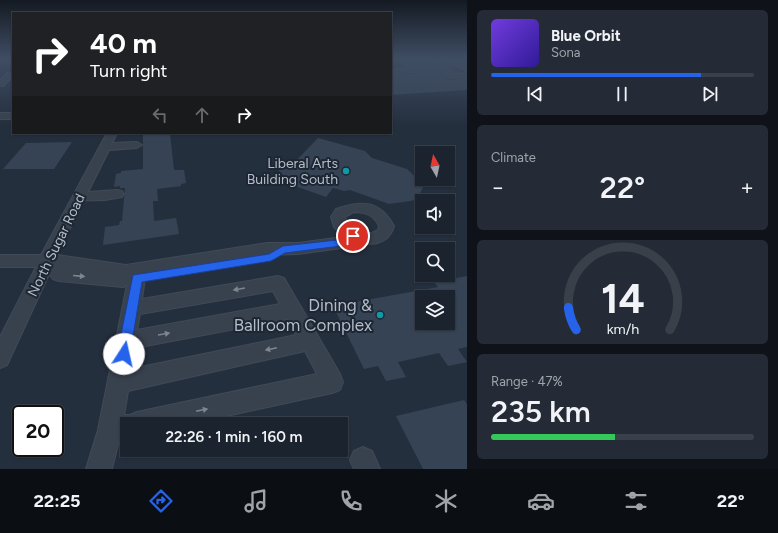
<!DOCTYPE html>
<html lang="en">
<head>
<meta charset="utf-8">
<style>
  :root { --surface:#1b232e; --page:#242b36; --text:#f1f3f6; --muted:#a0a4aa; --line:#39404a; --accent:#2563eb }
  body { margin:0; font-family:Figtree,sans-serif; background:var(--page); color:var(--text); height:100vh; display:flex; flex-direction:column; font-size:15px; white-space:nowrap }
  * { box-sizing:border-box; margin:0 }
  p { font-size:13px; color:var(--muted) }
  .icon { flex:none; width:22px; height:22px; fill:none; stroke:currentColor; stroke-width:2; stroke-linecap:round; stroke-linejoin:round }
  .map { position:relative; flex:1; overflow:hidden }
  .sheet { display:flex; flex-direction:column; gap:10px; padding:10px; background:#0f1319; width:311px }
  .sheet>* { flex:none }
  .guide { position:absolute; left:12px; top:12px; width:380px; height:122px; border-radius:0px; box-shadow:0 1px 3px #0004,0 0 0 1px var(--line); background:#202124; color:#fff; overflow:hidden }
  .needle { width:26px; rotate:351deg }
  .tools { position:absolute; left:415px; top:146px; display:grid; gap:8px }
  .tools a { display:grid; place-items:center; width:40px; height:40px; border-radius:0px; background:var(--surface); box-shadow:0 1px 3px #0004,0 0 0 1px var(--line); font-size:20px }
  .speed { position:absolute; left:12px; top:405px; display:flex; gap:8px; font-size:20px; font-weight:700; text-align:center }
  .speed>* { display:grid; place-content:center; width:52px; height:52px; border-radius:50%; background:var(--surface); box-shadow:0 1px 3px #0004,0 0 0 1px var(--line); line-height:1 }
  .speed .limit { border:2px solid #111; border-radius:6px; background:#fff; color:#111 }
  .pin { position:absolute; display:grid; place-items:center; width:34px; height:34px; color:#fff; margin:-17px; border:2px solid #fff; border-radius:50%; box-shadow:0 1px 4px #0007 }
  .me { position:absolute; width:44px; margin:-22px; rotate:10deg; stroke-linejoin:round; filter:drop-shadow(0 0 3px #0008) }
  .turn { display:flex; align-items:center; gap:14px; height:84px; padding:0 12px; font-size:18px }
  .turn .icon { width:52px; height:52px; stroke-width:2.5 }
  .turn b { display:block; font-size:28px; line-height:34px }
  .lanes { display:flex; align-items:center; height:38px; padding:0 12px; background:#0003; justify-content:center; gap:20px; direction:ltr }
  .lanes .off { opacity:.35 }
  .big { font-size:30px; font-weight:600; line-height:1.1 }
  .sheet .widget { flex:1; display:flex; flex-direction:column; justify-content:center; gap:6px; min-width:0; padding:0 14px; border-radius:6px; background:var(--page) }
  .sheet .dial { align-items:center; gap:0 }
  .dial svg { height:104px; overflow:visible; fill:none; stroke:var(--line); stroke-width:7; stroke-linecap:round; text-anchor:middle }
  .dial text { fill:var(--text); stroke:none }
  .song { display:flex; align-items:center; gap:12px }
  .cover { width:48px; height:48px; border-radius:6px; background:linear-gradient(135deg,hsl(260 70% 55%),hsl(250 70% 35%)) }
  .played { height:4px; border-radius:2px; background:linear-gradient(90deg,var(--accent) 80%,var(--line) 80%) }
  .keys { display:flex; justify-content:space-around; direction:ltr }
  .heat { display:flex; justify-content:space-between; align-items:center; font-size:22px; direction:ltr }
  .charge { height:6px; border-radius:3px; background:linear-gradient(90deg,#34c759 47%,var(--line) 0) }
  .trip { position:absolute; left:120px; top:417px; width:228px; height:40px; border-radius:0px; background:var(--surface); box-shadow:0 1px 3px #0004,0 0 0 1px var(--line); font-weight:600; line-height:40px; text-align:center }
  .dock { display:flex; height:64px; justify-content:space-around; align-items:center; background:#0b0e12; color:var(--muted) }
  .dock .icon { width:28px; height:28px }
  .dock .on { color:var(--accent) }
  .dock b { font-size:18px; color:var(--text) }
  main { display:flex; flex:1; min-height:0 }
  .map>svg:first-child { display:block }
  .building { fill:#364354; fill-rule:evenodd }
  .lines { fill:none; stroke-linecap:round; stroke-linejoin:round }
  .minor-tunnel { stroke:#3a4453; stroke-width:8; stroke-dasharray:8 4; stroke-linecap:butt }
  .minor-casing { stroke:#414a57; stroke-width:2 }
  .minor { fill:#38414e; fill-rule:evenodd }
  .oneway { fill:#7c8592 }
  .route { fill:#2563eb; stroke:#184099 }
  .culture-dot { fill:#0f9aa8; stroke:#1d2633; stroke-width:1.5 }
  .labels { text-anchor:middle; stroke-width:4; stroke-linejoin:round; paint-order:stroke }
  .poi-label { font-size:14px; fill:#b4bcc9; stroke:#1d2633; text-anchor:end }
  .street-label { font-size:14px; fill:#b4bcc9; stroke:#1d2633 }
  .near-poi-label { font-size:17px; fill:#b4bcc9; stroke:#1d2633; text-anchor:end }
</style>
</head>
<body>
<main>
<div class="map">
<svg width="467" height="469" viewBox="0 0 467 469">
  <rect width="100%" height="100%" fill="#242f3e"/>
  <path class="building" d="M395 59H443L455 67H447L456 72 447 73 443 77 448 80 467 78V90L391 95V70H392V72L397 74H412L414 72 413 67H406Z
    M143 133H170L174 170H184L186 183 181 184V186L157 189 158 201H153L154 221 176 218 179 234 103 245 105 227 119 225 120 221H122L125 188H120V186L114 187 116 174 121 173V171L143 169Z
    M318 138 365 151 372 158 407 169 424 185 417 200 389 204 350 190 344 191 333 188 326 197 278 180 283 175 273 164 288 169Z
    M72 142 54 169H3L26 143Z
    M467 276V347L458 349 467 362 448 366 439 353 398 362 406 377 386 381 378 366 364 369 333 306 438 287 434 282ZM422 297H448V323H422Z
    M464 400 467 404V469H423L396 416Z"/>
  <g class="lines">
    <path class="minor-tunnel" d="M435 61H437"/>
    <g class="minor-casing">
      <path id="minor" d="M0 59H13V62H0Z
        M444 59H453L467 66V71Z
        M409 68H412V72L397 73 393 71 397 69Z
        M7 73H13V76L3 86H0V80Z
        M467 73V77L448 78 444 76 448 74Z
        M0 113H13V119H0Z
        M107 133H117L112 143 137 142 142 145 137 148 109 150 88 192 117 190 122 191 124 194 122 197C109 200 97 201 84 200L57 255 126 265 267 243H298L343 237 334 227 331 217 336 209C362 200 380 200 394 226 389 244 373 246 356 243L354 246 349 247 298 254 267 255 144 275 145 278 142 299 278 276 284 278 340 374 343 382 340 390 332 393 190 424H127V438L119 440 112 469H86L98 430 127 285 123 287 59 281 53 279 49 274 7 365 0 368V337L36 267H0V255H41ZM354 212C366 212 374 215 379 226L378 230C365 238 349 231 345 217ZM273 291 280 304 137 330 140 314ZM288 319 296 335 131 369 135 348ZM305 351 317 374 137 412 130 415H124L128 391Z
        M363 447 372 451 380 469H354L350 460 354 451Z"/>
    </g>
    <use href="#minor" class="minor"/>
  </g>
  <defs><path id="oneway-solid" d="M-6-.8H1V-3.2L6.5 0L1 3.2V.8H-6Z"/></defs>
  <g class="oneway">
    <use href="#oneway-solid" transform="translate(79 276) rotate(5)"/>
    <use href="#oneway-solid" transform="translate(239 289) rotate(170)"/>
    <use href="#oneway-solid" transform="translate(164 334) rotate(-10)"/>
    <use href="#oneway-solid" transform="translate(271 349) rotate(168)"/>
    <use href="#oneway-solid" transform="translate(202 410) rotate(-12)"/>
  </g>
  <linearGradient id="sky" x2="0" y2="1"><stop stop-color="#141a22"/><stop offset="0.47" stop-color="#3f4d63"/><stop offset="1" stop-color="#3f4d63" stop-opacity="0"/></linearGradient>
  <rect width="467" height="125" fill="url(#sky)"/>
  <path class="route" d="M353 233 358 236 352 244 349 245 285 253 271 261 142 282 130 354 128 359 124 360 119 359 117 354 133 275 269 254 283 246 346 239 350 234Z"/>
  <g class="culture-dot">
    <circle cx="346" cy="171" r="4"/>
    <circle cx="380" cy="315" r="4"/>
  </g>
  <g class="labels">
    <g class="poi-label">
      <text x="338" y="168">Liberal Arts<tspan x="338" dy="16">Building South</tspan></text>
    </g>
    <g class="street-label">
      <text transform="translate(56 245) rotate(-64)" y="5">North Sugar Road</text>
    </g>
    <g class="near-poi-label">
      <text x="372" y="311">Dining &amp;<tspan x="372" dy="20">Ballroom Complex</tspan></text>
    </g>
  </g>
</svg>
<div class="tools">
<a><svg class="needle" viewBox="-14 -14 28 28"><path d="M0-13l5 13h-10z" fill="#e53935"/><path d="M0 13l5-13h-10z" fill="#a0a4aa"/></svg></a>
<a><svg class="icon" aria-label="sound" viewBox="0 0 24 24"><path d="M4 9h4l5-4v14l-5-4H4zM17 9q2 3 0 6"/></svg></a>
<a><svg class="icon" aria-label="search" viewBox="0 0 24 24"><circle cx="10" cy="10" r="6"/><path d="M15 15l6 6"/></svg></a>
<a><svg class="icon" aria-label="layers" viewBox="0 0 24 24"><path d="M12 4l9 5-9 5-9-5zM3 14l9 5 9-5"/></svg></a>
</div>
<div class="speed"><div class="limit">20</div></div>
<div class="pin" style="left:353px;top:236px;background:#d93025"><svg class="icon" aria-label="arrive" viewBox="0 0 24 24"><path d="M6 21V4h12l-3 4 3 4H6"/></svg></div>
<svg class="me" style="left:124px;top:354px" viewBox="-20 -20 40 40"><circle r="19" fill="#fff"/><path d="M0-13L10 11 0 6-10 11z" fill="#2563eb"/></svg>
<div class="trip">22:26 · 1 min · 160 m</div>
<div class="guide">
<div class="turn"><svg class="icon" aria-label="right" viewBox="0 0 24 24"><path d="M7 20v-9h11M14 6l5 5-5 5"/></svg><div><b>40 m</b>Turn right</div></div>
<div class="lanes"><svg class="icon off" aria-label="left" viewBox="0 0 24 24"><path d="M17 20v-9H6M10 6l-5 5 5 5"/></svg><svg class="icon off" aria-label="ahead" viewBox="0 0 24 24"><path d="M12 20V5M6 11l6-6 6 6"/></svg><svg class="icon" aria-label="right" viewBox="0 0 24 24"><path d="M7 20v-9h11M14 6l5 5-5 5"/></svg></div>
</div>
</div>
<section class="sheet">
<div class="widget">
<div class="song"><i class="cover"></i><div><b>Blue Orbit</b><p>Sona</p></div></div>
<div class="played"></div>
<div class="keys"><svg class="icon" aria-label="previous" viewBox="0 0 24 24"><path d="M18 5L8 12l10 7zM5 5v14"/></svg><svg class="icon" aria-label="pause" viewBox="0 0 24 24"><path d="M8 5v14M16 5v14"/></svg><svg class="icon" aria-label="next" viewBox="0 0 24 24"><path d="M6 5l10 7-10 7zM19 5v14"/></svg></div>
</div>
<div class="widget"><p>Climate</p>
<div class="heat"><a>−</a><b class="big">22°</b><a>+</a></div>
</div>
<div class="widget dial"><svg viewBox="0 0 100 80">
<path d="M14 69A42 42 0 1 1 86 69"/>
<path d="M14 69A42 42 0 0 1 8 52" stroke="#2563eb"/>
<text x="50" y="56" font-size="32" font-weight="700">14</text>
<text x="50" y="72" font-size="11">km/h</text>
</svg></div>
<div class="widget"><p>Range · 47%</p><b class="big">235 km</b><div class="charge"></div></div>
</section>
</main>
<nav class="dock">
<b>22:25</b>
<svg class="icon on" aria-label="directions" viewBox="0 0 24 24"><path d="M12 3l9 9-9 9-9-9zM9 14v-3h6M13 9l2 2-2 2"/></svg>
<svg class="icon" aria-label="music" viewBox="0 0 24 24"><path d="M9 18V5l10-2v13"/><circle cx="6" cy="18" r="3"/><circle cx="16" cy="16" r="3"/></svg>
<svg class="icon" aria-label="phone" viewBox="0 0 24 24"><path d="M5 4h4l2 5-3 2q2 4 5 5l2-3 5 2v4C11 20 4 13 5 4z"/></svg>
<svg class="icon" aria-label="climate" viewBox="0 0 24 24"><path d="M12 3v18M4 7l16 10M4 17L20 7"/></svg>
<svg class="icon" aria-label="car" viewBox="0 0 24 24"><path d="M5 17H2v-5l4-1 3-4h7l3 4 3 1v5h-3M9 17h6M6 11h13"/><circle cx="7" cy="17" r="2"/><circle cx="17" cy="17" r="2"/></svg>
<svg class="icon" aria-label="filters" viewBox="0 0 24 24"><path d="M4 7h16M4 17h16"/><circle cx="9" cy="7" r="2"/><circle cx="15" cy="17" r="2"/></svg>
<b>22°</b>
</nav>
</body>
</html>
